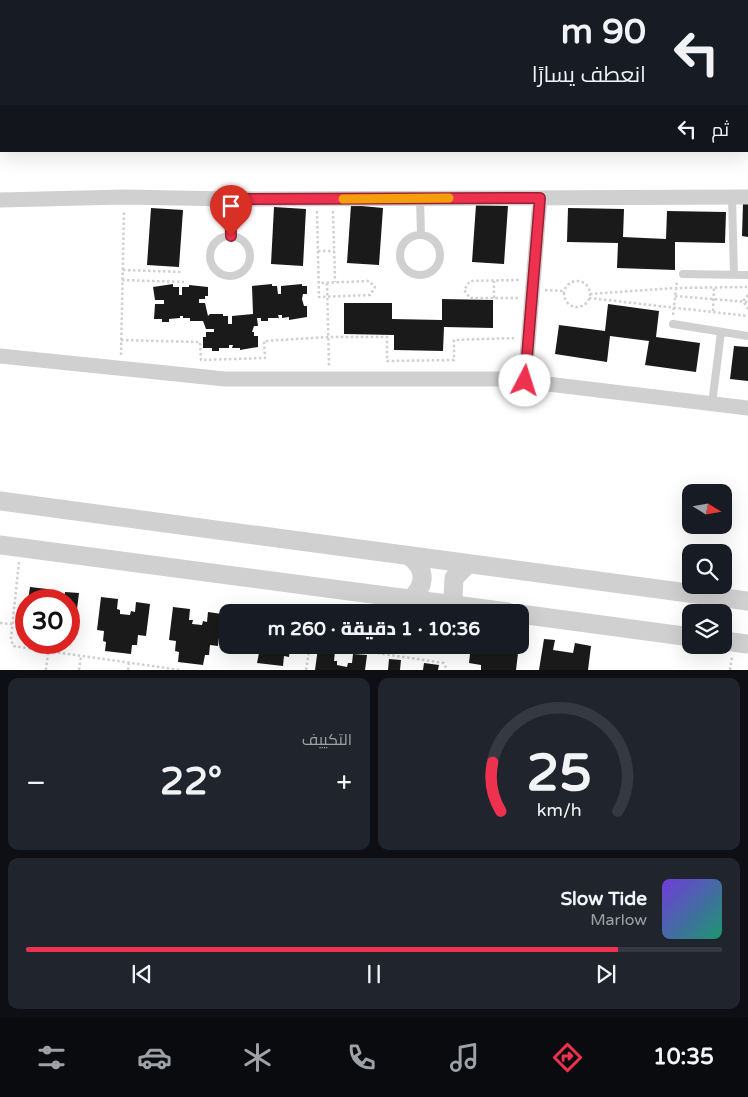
<!DOCTYPE html>
<html lang="ar">
<head>
<meta charset="utf-8">
<style>
  :root { --surface:#171b24; --page:#20242c; --text:#f1f3f6; --muted:#9ea1a6; --line:#363941; --accent:#ee314f }
  body { margin:0; font-family:"Varela Round",Cairo,sans-serif; background:var(--page); color:var(--text); direction:rtl; height:100vh; display:flex; flex-direction:column; font-size:19px; white-space:nowrap }
  * { box-sizing:border-box; margin:0 }
  p { font-size:16px; color:var(--muted) }
  .icon { flex:none; width:28px; height:28px; fill:none; stroke:currentColor; stroke-width:2; stroke-linecap:round; stroke-linejoin:round }
  .map { position:relative; height:670px; overflow:hidden; direction:ltr }
  .panel { display:flex; flex-direction:column; gap:8px; padding:8px; background:#0d0f14; flex:1 }
  .panel>* { flex:none }
  .top-card { position:absolute; left:0px; top:0px; width:749px; height:152px; box-shadow:0 5px 20px #0002; direction:rtl; background:#171b24; color:var(--text); overflow:hidden }
  .needle { width:32px; rotate:101deg }
  .fabs { position:absolute; left:682px; top:484px; display:grid; gap:10px }
  .fabs a { display:grid; place-items:center; width:50px; height:50px; border-radius:10px; background:var(--surface); box-shadow:0 5px 20px #0002; font-size:25px }
  .speed { position:absolute; left:15px; top:589px; display:flex; gap:10px; font-size:25px; font-weight:700; text-align:center }
  .speed>* { display:grid; place-content:center; width:65px; height:65px; border-radius:50%; background:var(--surface); box-shadow:0 5px 20px #0002; line-height:1 }
  .speed .limit { border:8px solid #d22; background:#fff; color:#111 }
  .pin { position:absolute; display:grid; place-items:center; width:42px; height:42px; color:#fff; margin:-51px -21px; border-radius:50% 50% 50% 0; rotate:-45deg; box-shadow:0 0 5px #0007 }
  .pin .icon { rotate:45deg }
  .me { position:absolute; width:55px; margin:-28px; rotate:5deg; stroke-linejoin:round; filter:drop-shadow(0 0 4px #0008) }
  .turn { display:flex; align-items:center; gap:18px; height:105px; padding:0 20px; font-size:22px }
  .turn .icon { width:65px; height:65px; stroke-width:2.5 }
  .turn b { display:block; font-size:35px; line-height:42px }
  .then { display:flex; align-items:center; height:48px; padding:0 20px; background:#0003; gap:10px; font-size:19px }
  .big { font-size:38px; font-weight:800; line-height:1.1 }
  .panel .tile { flex:1; display:flex; flex-direction:column; justify-content:center; gap:8px; min-width:0; padding:0 18px; border-radius:10px; background:var(--page) }
  .panel .dial { align-items:center; gap:0 }
  .dial svg { height:130px; overflow:visible; fill:none; stroke:var(--line); stroke-width:7; stroke-linecap:round; text-anchor:middle }
  .dial text { fill:var(--text); stroke:none }
  .song { display:flex; align-items:center; gap:15px }
  .cover { width:60px; height:60px; border-radius:8px; background:linear-gradient(135deg,hsl(260 70% 55%),hsl(160 70% 35%)) }
  .played { height:5px; border-radius:2px; background:linear-gradient(90deg,var(--accent) 85%,var(--line) 85%) }
  .keys { display:flex; justify-content:space-around; direction:ltr }
  .heat { display:flex; justify-content:space-between; align-items:center; font-size:28px; direction:ltr }
  .panel .tiles { flex:1; display:grid; gap:8px; grid-template-columns:1fr 1fr }
  .tile:last-child { grid-column:span 2 }
  .trip { position:absolute; left:219px; top:604px; width:310px; height:50px; border-radius:10px; background:var(--surface); box-shadow:0 5px 20px #0002; font-weight:800; line-height:50px; text-align:center; direction:rtl }
  .tab-bar { display:flex; height:80px; justify-content:space-around; align-items:center; background:#090b0e; color:var(--muted) }
  .tab-bar .icon { width:35px; height:35px }
  .tab-bar .selected { color:var(--accent) }
  .tab-bar b { font-size:22px; color:var(--text) }
  .map>svg:first-child { display:block }
  .building { fill:#1a1a1a }
  .lines { fill:none; stroke-linecap:round; stroke-linejoin:round }
  .path { stroke:#d0d0d0; stroke-width:2.5; stroke-dasharray:2.5 2.5; stroke-linecap:butt }
  .service { stroke:#d0d0d0; stroke-width:8 }
  .minor { stroke:#d0d0d0; stroke-width:15 }
  .tertiary { stroke:#d0d0d0; stroke-width:19 }
  .route-casing { stroke:#9b2033; stroke-width:12 }
  .route { stroke:#ee314f; stroke-width:9 }
  .slow { stroke:#f59e0b; stroke-width:9 }
</style>
</head>
<body>
<div class="map">
<svg width="748" height="670" viewBox="0 0 748 670">
  <rect width="100%" height="100%" fill="#fff"/>
  <path class="building" d="M743 203H748V237L742 236Z
    M351 205 383 208 379 265 347 263Z
    M476 205 508 206 504 264 472 262Z
    M274 207 306 209 303 266 271 264Z
    M151 208 183 210 179 267 147 265Z
    M568 208 624 209 623 237 666 239 667 211 726 212 725 243 675 242V270L617 268 618 243 567 242Z
    M173 284V287H179V295H182V287H189V285L208 287V296H205V299H199V303H205L208 316 210 314H223V316H228V324H232V316L253 314 252 286 272 284V286H277L278 294H281V286L302 284V286H307V294H303L302 299 304 306H307V317L289 320V317L282 318V315H278L279 318H268V321H261V318H257L258 326H254L252 332H254V336H258V347L240 350V348H232L233 345H229V348H219V351H212V348H203V337H206V332H214V329H206L203 321H190V318H183V316H180V318L169 319V322H162V319H154L155 304H164V300H155L153 287Z
    M442 299 493 300V328L444 327 443 351 394 350V335L344 334V303H392V319L442 320Z
    M608 304 659 311 656 337 700 343 696 372 645 365 649 341 610 336 607 362 555 354 559 325 605 331Z
    M734 346 748 347V381L730 379Z
    M30 587 47 589 46 600H28Z
    M65 592 79 593 75 625H69V600H64Z
    M101 597 118 599 117 609 120 610V614L130 615 131 611 135 612 136 602 150 604 146 636 138 635 137 645H132L131 654 105 651 106 642 103 641 104 631 97 630Z
    M173 607 190 609 189 620H193L192 624 202 625 203 621 207 622 208 612 222 614 218 646 210 645 209 655H205L203 665 178 662 179 652 175 651 176 641 169 640Z
    M544 639 555 640 553 650 573 653 575 643 591 646 588 670H539Z
    M256 645H298V648L290 647 289 657 284 656 283 666 257 663 259 653H255Z
    M471 645H519L516 670H481V665L469 663Z
    M318 648 335 651 334 661H337V665L347 667 348 663H352L353 654 367 655 365 670H315Z
    M389 659 401 660 400 670H388Z
    M424 663 439 665 438 670H423Z"/>
  <g class="lines">
    <path class="path" d="M317 211 319 297 370 295 375 287 369 281 319 283
      M333 211 335 282
      M318 251H334
      M123 270 183 272
      M122 280 184 282
      M564 294a13 13 0 1 1 26 0a13 13 0 1 1-26 0Z
      M327 283 329 366
      M545 290 563 291
      M590 294 675 288 748 287
      M748 295 743 301 748 309
      M675 296 748 302
      M494 298V281
      M518 298H470L464 290 470 281 519 280
      M589 298 748 316
      M713 311 714 288
      M673 315 677 281
      M121 340 200 342 201 360 265 358 264 341 328 337H387V361L454 360V340L516 338
      M121 355 124 210
      M19 562 11 638 13 646 180 670
      M0 623 12 624
      M323 645 444 663 447 670
      M46 670 48 652
      M79 670 81 656
      M128 670 129 663
      M306 670 310 645
      M730 670 732 656"/>
    <path class="service" d="M732 197 734 275
      M230 199 231 236
      M420 199 421 235
      M400 255a20 20 0 1 1 40 0a20 20 0 1 1-40 0Z
      M210 256a20 20 0 1 1 40 0a20 20 0 1 1-40 0Z
      M683 274 748 275
      M673 324 748 336
      M712 404 721 332"/>
    <path class="minor" d="M0 200 124 197 230 199 748 197
      M0 356 225 379H506L748 408
      M525 381 540 198"/>
    <path class="tertiary" d="M0 501 748 601
      M0 545 508 612
      M409 600C426 587 427 569 409 556
      M457 606 453 597 454 578 468 564
      M520 614 691 637
      M724 641 748 644"/>
  </g>
  <g class="lines">
    <g class="route-casing">
      <path id="route" d="M231 236 230 199 540 198 525 381"/>
    </g>
    <use href="#route" class="route"/>
    <path class="slow" d="M343 199 449 198"/>
  </g>
</svg>
<div class="fabs">
<a><svg class="needle" viewBox="-14 -14 28 28"><path d="M0-13l5 13h-10z" fill="#e53935"/><path d="M0 13l5-13h-10z" fill="#9ea1a6"/></svg></a>
<a><svg class="icon" aria-label="search" viewBox="0 0 24 24"><circle cx="10" cy="10" r="6"/><path d="M15 15l6 6"/></svg></a>
<a><svg class="icon" aria-label="layers" viewBox="0 0 24 24"><path d="M12 4l9 5-9 5-9-5zM3 14l9 5 9-5"/></svg></a>
</div>
<div class="speed"><div class="limit">30</div></div>
<div class="pin" style="left:231px;top:236px;background:#d93025"><svg class="icon" aria-label="arrive" viewBox="0 0 24 24"><path d="M6 21V4h12l-3 4 3 4H6"/></svg></div>
<svg class="me" style="left:525px;top:381px" viewBox="-20 -20 40 40"><circle r="19" fill="#fff"/><path d="M0-13L10 11 0 6-10 11z" fill="#ee314f"/></svg>
<div class="trip">10:36 · 1 دقيقة · 260 m</div>
<div class="top-card">
<div class="turn"><svg class="icon" aria-label="left" viewBox="0 0 24 24"><path d="M17 20v-9H6M10 6l-5 5 5 5"/></svg><div><b>90 m</b>انعطف يسارًا</div></div>
<div class="then">ثم<svg class="icon" aria-label="left" viewBox="0 0 24 24"><path d="M17 20v-9H6M10 6l-5 5 5 5"/></svg></div>
</div>
</div>
<section class="panel">
<div class="tiles">
<div class="tile dial"><svg viewBox="0 0 100 80">
<path d="M14 69A42 42 0 1 1 86 69"/>
<path d="M14 69A42 42 0 0 1 9 39" stroke="#ee314f"/>
<text x="50" y="56" font-size="32" font-weight="700">25</text>
<text x="50" y="72" font-size="11">km/h</text>
</svg></div>
<div class="tile"><p>التكييف</p>
<div class="heat"><a>−</a><b class="big">22°</b><a>+</a></div>
</div>
<div class="tile">
<div class="song"><i class="cover"></i><div><b>Slow Tide</b><p>Marlow</p></div></div>
<div class="played"></div>
<div class="keys"><svg class="icon" aria-label="previous" viewBox="0 0 24 24"><path d="M18 5L8 12l10 7zM5 5v14"/></svg><svg class="icon" aria-label="pause" viewBox="0 0 24 24"><path d="M8 5v14M16 5v14"/></svg><svg class="icon" aria-label="next" viewBox="0 0 24 24"><path d="M6 5l10 7-10 7zM19 5v14"/></svg></div>
</div>
</div>
</section>
<nav class="tab-bar">
<b>10:35</b>
<svg class="icon selected" aria-label="directions" viewBox="0 0 24 24"><path d="M12 3l9 9-9 9-9-9zM9 14v-3h6M13 9l2 2-2 2"/></svg>
<svg class="icon" aria-label="music" viewBox="0 0 24 24"><path d="M9 18V5l10-2v13"/><circle cx="6" cy="18" r="3"/><circle cx="16" cy="16" r="3"/></svg>
<svg class="icon" aria-label="phone" viewBox="0 0 24 24"><path d="M5 4h4l2 5-3 2q2 4 5 5l2-3 5 2v4C11 20 4 13 5 4z"/></svg>
<svg class="icon" aria-label="climate" viewBox="0 0 24 24"><path d="M12 3v18M4 7l16 10M4 17L20 7"/></svg>
<svg class="icon" aria-label="car" viewBox="0 0 24 24"><path d="M5 17H2v-5l4-1 3-4h7l3 4 3 1v5h-3M9 17h6M6 11h13"/><circle cx="7" cy="17" r="2"/><circle cx="17" cy="17" r="2"/></svg>
<svg class="icon" aria-label="filters" viewBox="0 0 24 24"><path d="M4 7h16M4 17h16"/><circle cx="9" cy="7" r="2"/><circle cx="15" cy="17" r="2"/></svg>
</nav>
</body>
</html>
